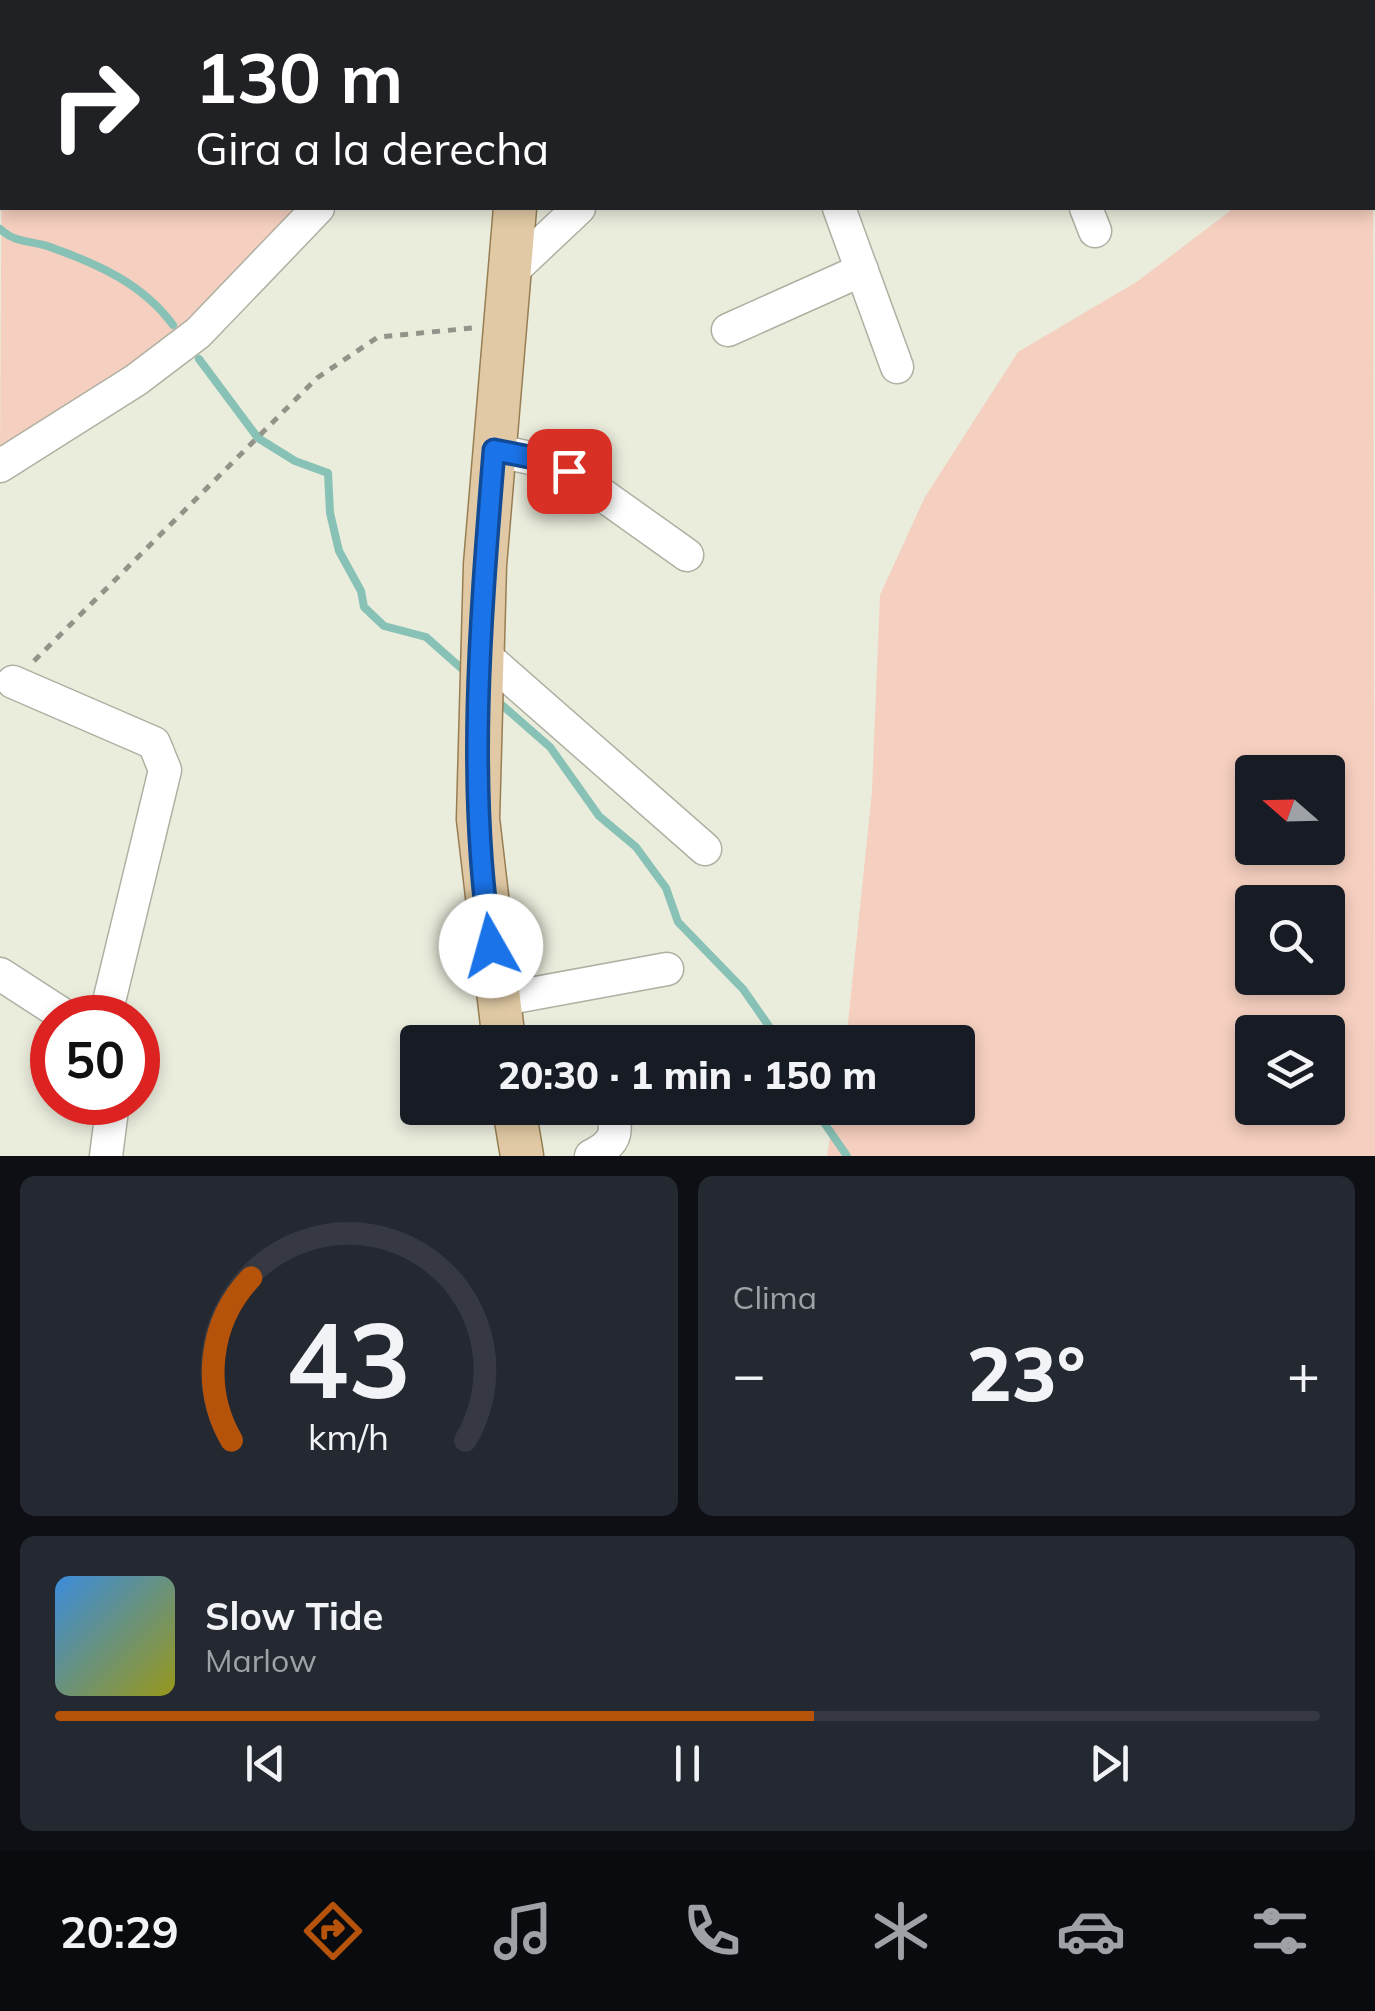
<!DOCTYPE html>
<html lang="es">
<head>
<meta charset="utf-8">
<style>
  :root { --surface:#171b24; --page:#242831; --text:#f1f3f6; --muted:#9ea1a6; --line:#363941; --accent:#b45309 }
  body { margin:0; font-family:Mulish,sans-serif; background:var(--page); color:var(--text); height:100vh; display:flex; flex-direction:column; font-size:38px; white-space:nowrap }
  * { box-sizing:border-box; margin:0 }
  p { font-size:32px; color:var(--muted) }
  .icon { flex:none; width:55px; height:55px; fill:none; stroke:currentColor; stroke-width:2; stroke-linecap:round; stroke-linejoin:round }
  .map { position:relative; height:1156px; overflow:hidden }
  .side { display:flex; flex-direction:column; gap:20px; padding:20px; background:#0d0f14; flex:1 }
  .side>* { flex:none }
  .guide { position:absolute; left:0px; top:0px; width:1375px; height:210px; box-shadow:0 5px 15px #0003; background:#202124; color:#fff; overflow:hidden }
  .needle { width:65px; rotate:290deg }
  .fabs { position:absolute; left:1235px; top:755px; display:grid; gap:20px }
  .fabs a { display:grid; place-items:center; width:110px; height:110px; border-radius:10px; background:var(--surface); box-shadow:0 5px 15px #0003; font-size:50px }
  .speed { position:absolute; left:30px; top:995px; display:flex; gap:20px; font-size:50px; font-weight:700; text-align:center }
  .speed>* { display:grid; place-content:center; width:130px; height:130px; border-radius:50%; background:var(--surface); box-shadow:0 5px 15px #0003; line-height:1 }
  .speed .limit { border:15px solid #d22; background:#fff; color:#111 }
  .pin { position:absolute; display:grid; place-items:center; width:85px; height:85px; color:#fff; margin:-42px; border-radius:20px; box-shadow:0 5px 15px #0006 }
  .me { position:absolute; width:110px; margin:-55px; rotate:353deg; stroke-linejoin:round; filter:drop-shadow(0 0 8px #0008) }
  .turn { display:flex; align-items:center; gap:35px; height:210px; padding:0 30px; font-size:45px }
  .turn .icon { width:130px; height:130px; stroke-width:2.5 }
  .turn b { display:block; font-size:70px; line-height:85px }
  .big { font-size:75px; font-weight:800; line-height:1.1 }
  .side .tile { flex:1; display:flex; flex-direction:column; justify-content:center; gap:15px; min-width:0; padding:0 35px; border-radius:15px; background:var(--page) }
  .side .dial { align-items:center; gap:0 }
  .dial svg { height:260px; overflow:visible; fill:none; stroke:var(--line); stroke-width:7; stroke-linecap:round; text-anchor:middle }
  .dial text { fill:var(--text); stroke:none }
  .song { display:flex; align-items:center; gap:30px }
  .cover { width:120px; height:120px; border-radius:15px; background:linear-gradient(135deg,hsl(210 70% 55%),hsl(60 70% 35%)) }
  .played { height:10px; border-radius:5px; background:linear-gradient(90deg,var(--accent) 60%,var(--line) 60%) }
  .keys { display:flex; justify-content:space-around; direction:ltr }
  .heat { display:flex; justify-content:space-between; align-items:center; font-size:55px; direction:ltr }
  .side .tiles { flex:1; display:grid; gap:20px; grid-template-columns:1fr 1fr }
  .tile:last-child { grid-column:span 2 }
  .trip { position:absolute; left:400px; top:1025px; width:575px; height:100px; border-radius:10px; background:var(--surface); box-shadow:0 5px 15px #0003; font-weight:800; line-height:100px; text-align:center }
  .menu { display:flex; height:160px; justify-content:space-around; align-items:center; background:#090b0e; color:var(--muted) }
  .menu .icon { width:70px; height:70px }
  .menu .current { color:var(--accent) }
  .menu b { font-size:45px; color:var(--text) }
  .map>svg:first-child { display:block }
  .green { fill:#f5cfbf; fill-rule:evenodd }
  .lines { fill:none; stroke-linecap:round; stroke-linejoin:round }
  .stream { stroke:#88c1b5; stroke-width:8 }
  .minor-casing { stroke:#afb0a2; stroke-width:35 }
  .major-casing { stroke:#977e53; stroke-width:45 }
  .path { stroke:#929489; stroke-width:5; stroke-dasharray:8 8; stroke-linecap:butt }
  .minor { stroke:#fff; stroke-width:32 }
  .major { stroke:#e0c9a4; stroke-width:42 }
  .route-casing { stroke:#114b97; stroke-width:25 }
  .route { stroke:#1a73e8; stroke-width:18 }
</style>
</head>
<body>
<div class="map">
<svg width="1375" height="1156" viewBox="0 0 1375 1156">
  <rect width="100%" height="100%" fill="#eaecdc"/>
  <path class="green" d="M2 84V208H328L242 305 0 471Z
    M1373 107 1375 1156H827L835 1108H958V1042H846L872 792 880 595 925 497 1018 352 1138 281 1234 208H1372ZM1252 772H1328V848H1252ZM1252 902H1328V978H1252ZM1252 1032H1328V1108H1252Z"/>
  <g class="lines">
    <path class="stream" d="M0 229C16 244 31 240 50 247 98 264 143 284 173 325
      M199 359 258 438 295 461 328 473 330 513 339 551 361 591 364 607 384 626 426 637 461 668
      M502 705 550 747 599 816 636 847 666 888 678 922 743 989 780 1042
      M814 1108 847 1156"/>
    <g class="minor-casing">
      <path id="minor" d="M1011 0 1012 2
        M1251 0 1252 2
        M976 2 983 0
        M839 208 897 367
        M1086 208 1095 231
        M509 274 579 208
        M728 330 862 270
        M494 450 553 463 569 471 687 555
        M0 466 136 380 198 333 318 208
        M483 654 705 849
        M13 682 154 743 165 770 105 1018
        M0 974 68 1018
        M498 1000 667 969
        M106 1156 113 1102
        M591 1156C615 1144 620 1132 610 1108"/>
    </g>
    <g class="major-casing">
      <path id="major" d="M529 2V0
        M504 1042 478 819 485 565 515 208
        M514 1108 522 1156"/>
    </g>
    <path class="path" d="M34 661 317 378 378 337 473 328"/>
    <use href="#minor" class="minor"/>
    <use href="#major" class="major"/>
  </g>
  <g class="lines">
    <g class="route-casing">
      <path id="route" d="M491 946C466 784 481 613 494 450L554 462 569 471"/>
    </g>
    <use href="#route" class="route"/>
  </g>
</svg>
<div class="fabs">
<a><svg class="needle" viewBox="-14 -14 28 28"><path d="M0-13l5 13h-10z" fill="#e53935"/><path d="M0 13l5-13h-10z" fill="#9ea1a6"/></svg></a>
<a><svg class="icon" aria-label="search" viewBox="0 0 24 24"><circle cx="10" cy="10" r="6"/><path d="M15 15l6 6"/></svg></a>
<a><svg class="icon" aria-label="layers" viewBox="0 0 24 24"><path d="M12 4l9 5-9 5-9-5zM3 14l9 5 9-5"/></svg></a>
</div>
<div class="speed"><div class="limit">50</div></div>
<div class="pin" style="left:569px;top:471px;background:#d93025"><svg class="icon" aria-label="arrive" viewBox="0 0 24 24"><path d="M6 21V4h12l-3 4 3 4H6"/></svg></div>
<svg class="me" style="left:491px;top:946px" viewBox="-20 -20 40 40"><circle r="19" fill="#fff"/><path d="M0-13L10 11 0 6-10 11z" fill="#1a73e8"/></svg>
<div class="trip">20:30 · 1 min · 150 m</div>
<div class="guide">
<div class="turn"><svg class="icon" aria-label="right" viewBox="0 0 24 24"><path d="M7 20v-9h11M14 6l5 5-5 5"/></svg><div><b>130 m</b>Gira a la derecha</div></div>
</div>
</div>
<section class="side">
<div class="tiles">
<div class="tile dial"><svg viewBox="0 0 100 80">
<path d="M14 69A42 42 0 1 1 86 69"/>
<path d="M14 69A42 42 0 0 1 20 19" stroke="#b45309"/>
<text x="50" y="56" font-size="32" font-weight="700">43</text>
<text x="50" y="72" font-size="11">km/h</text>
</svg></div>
<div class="tile"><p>Clima</p>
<div class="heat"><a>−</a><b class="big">23°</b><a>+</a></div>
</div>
<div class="tile">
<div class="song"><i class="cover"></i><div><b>Slow Tide</b><p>Marlow</p></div></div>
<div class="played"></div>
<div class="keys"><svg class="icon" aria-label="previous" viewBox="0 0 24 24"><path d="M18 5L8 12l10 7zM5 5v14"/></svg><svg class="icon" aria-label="pause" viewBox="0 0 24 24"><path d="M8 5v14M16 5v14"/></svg><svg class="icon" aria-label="next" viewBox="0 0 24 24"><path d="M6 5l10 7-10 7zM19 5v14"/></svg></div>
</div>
</div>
</section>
<nav class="menu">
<b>20:29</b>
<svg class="icon current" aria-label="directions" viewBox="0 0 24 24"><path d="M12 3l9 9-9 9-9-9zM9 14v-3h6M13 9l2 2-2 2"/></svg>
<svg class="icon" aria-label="music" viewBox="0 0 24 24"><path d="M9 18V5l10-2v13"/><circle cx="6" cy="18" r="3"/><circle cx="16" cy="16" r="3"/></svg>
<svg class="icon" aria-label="phone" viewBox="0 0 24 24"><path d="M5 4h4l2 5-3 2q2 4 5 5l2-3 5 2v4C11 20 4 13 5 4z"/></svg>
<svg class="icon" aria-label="climate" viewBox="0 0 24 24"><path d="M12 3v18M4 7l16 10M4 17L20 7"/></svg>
<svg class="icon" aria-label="car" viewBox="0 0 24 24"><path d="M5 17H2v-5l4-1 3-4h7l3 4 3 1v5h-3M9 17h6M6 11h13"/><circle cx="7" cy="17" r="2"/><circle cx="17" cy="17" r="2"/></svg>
<svg class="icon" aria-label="filters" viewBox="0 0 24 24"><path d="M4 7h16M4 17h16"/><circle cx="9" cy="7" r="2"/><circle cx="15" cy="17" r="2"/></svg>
</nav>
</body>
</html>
